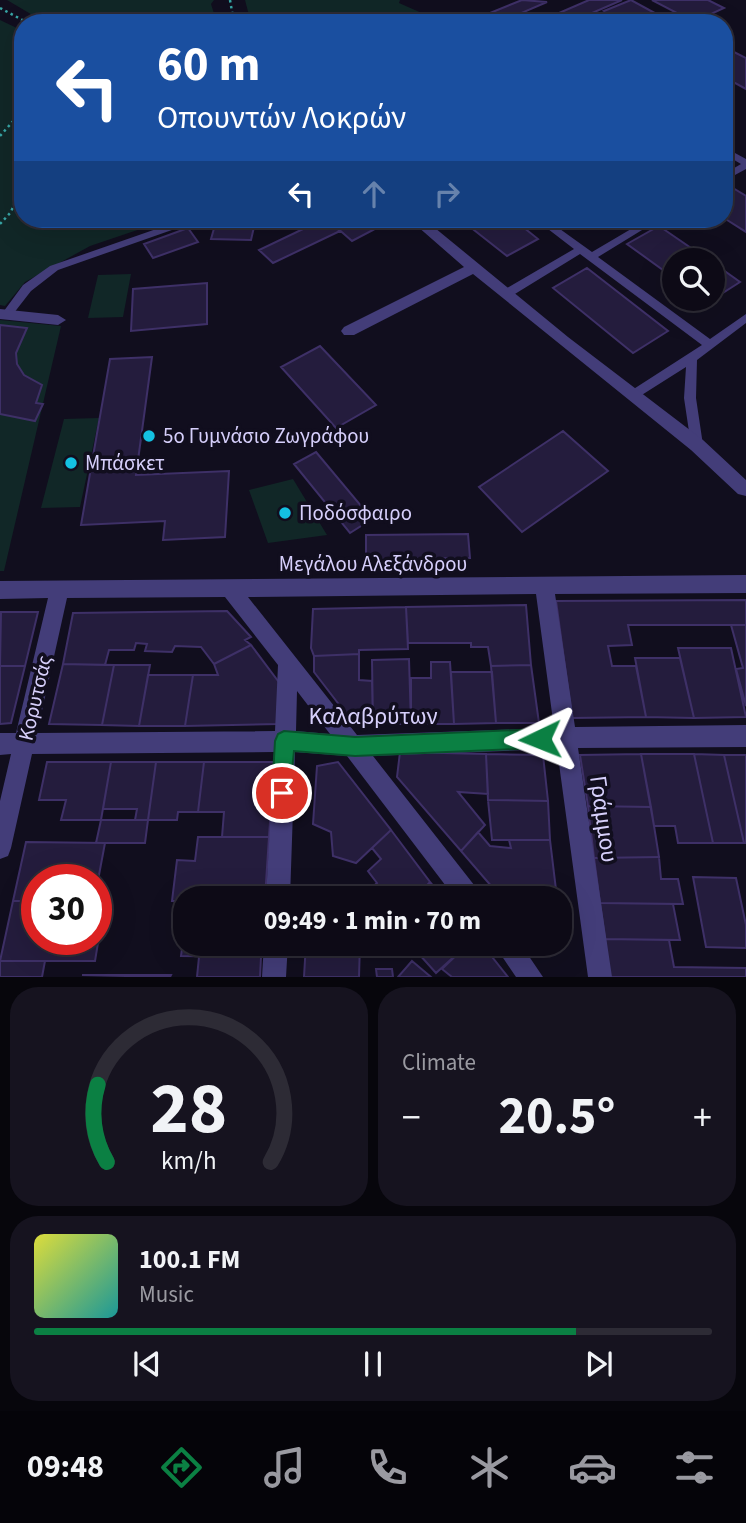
<!DOCTYPE html>
<html lang="en">
<head>
<meta charset="utf-8">
<style>
  :root { --surface:#0d0a16; --page:#16131f; --text:#f1f3f6; --muted:#9a9aa1; --line:#2d2b35; --accent:#0b8043 }
  body { margin:0; font-family:"Source Sans 3",sans-serif; background:var(--page); color:var(--text); height:100vh; display:flex; flex-direction:column; font-size:26px; white-space:nowrap }
  * { box-sizing:border-box; margin:0 }
  p { font-size:23px; color:var(--muted) }
  .icon { flex:none; width:38px; height:38px; fill:none; stroke:currentColor; stroke-width:2; stroke-linecap:round; stroke-linejoin:round }
  .map { position:relative; height:977px; overflow:hidden }
  .sheet { display:flex; flex-direction:column; gap:10px; padding:10px; background:#07060c; flex:1 }
  .sheet>* { flex:none }
  .top-card { position:absolute; left:14px; top:14px; width:719px; height:214px; border-radius:28px; box-shadow:0 7px 28px #0002,0 0 0 2px var(--line); background:#1a4fa0; color:#fff; overflow:hidden }
  .controls { position:absolute; left:662px; top:248px; display:grid; gap:14px }
  .controls a { display:grid; place-items:center; width:63px; height:63px; border-radius:50%; background:var(--surface); box-shadow:0 7px 28px #0002,0 0 0 2px var(--line); font-size:35px }
  .speed { position:absolute; left:21px; top:864px; display:flex; gap:14px; font-size:35px; font-weight:700; text-align:center }
  .speed>* { display:grid; place-content:center; width:91px; height:91px; border-radius:50%; background:var(--surface); box-shadow:0 7px 28px #0002,0 0 0 2px var(--line); line-height:1 }
  .speed .limit { border:10px solid #d22; background:#fff; color:#111 }
  .pin { position:absolute; display:grid; place-items:center; width:60px; height:60px; color:#fff; margin:-30px; border:4px solid #fff; border-radius:50%; box-shadow:0 2px 7px #0007 }
  .me { position:absolute; width:77px; margin:-38px; rotate:268deg; stroke-linejoin:round; filter:drop-shadow(0 0 5px #0008) }
  .turn { display:flex; align-items:center; gap:24px; height:147px; padding:0 28px; font-size:32px }
  .turn .icon { width:91px; height:91px; stroke-width:2.5 }
  .turn b { display:block; font-size:49px; line-height:60px }
  .lanes { display:flex; align-items:center; height:66px; padding:0 28px; background:#0003; justify-content:center; gap:35px; direction:ltr }
  .lanes .off { opacity:.35 }
  .big { font-size:52px; font-weight:700; line-height:1.1 }
  .sheet .widget { flex:1; display:flex; flex-direction:column; justify-content:center; gap:10px; min-width:0; padding:0 24px; border-radius:28px; background:var(--page) }
  .sheet .dial { align-items:center; gap:0 }
  .dial svg { height:182px; overflow:visible; fill:none; stroke:var(--line); stroke-width:7; stroke-linecap:round; text-anchor:middle }
  .dial text { fill:var(--text); stroke:none }
  .song { display:flex; align-items:center; gap:21px }
  .cover { width:84px; height:84px; border-radius:10px; background:linear-gradient(135deg,hsl(60 70% 55%),hsl(180 70% 35%)) }
  .played { height:7px; border-radius:4px; background:linear-gradient(90deg,var(--accent) 80%,var(--line) 80%) }
  .keys { display:flex; justify-content:space-around; direction:ltr }
  .heat { display:flex; justify-content:space-between; align-items:center; font-size:38px; direction:ltr }
  .sheet .tiles { flex:1; display:grid; gap:10px; grid-template-columns:1fr 1fr }
  .widget:last-child { grid-column:span 2 }
  .trip { position:absolute; left:173px; top:886px; width:399px; height:70px; border-radius:28px; background:var(--surface); box-shadow:0 7px 28px #0002,0 0 0 2px var(--line); font-weight:700; line-height:70px; text-align:center }
  .tabs { display:flex; height:112px; justify-content:space-around; align-items:center; background:#050409; color:var(--muted) }
  .tabs .icon { width:49px; height:49px }
  .tabs .on { color:var(--accent) }
  .tabs b { font-size:32px; color:var(--text) }
  .map>svg:first-child { display:block }
  .green { fill:#112727 }
  .building { fill:#241c3d; stroke:#3e3067; stroke-width:2 }
  .lines { fill:none; stroke-linecap:round; stroke-linejoin:round }
  .path { stroke:#38a6a6; stroke-width:2.5; stroke-dasharray:2.5 3.5; stroke-linecap:butt }
  .lane { fill:#433d79; fill-rule:evenodd }
  .street { fill:#433d79; fill-rule:evenodd }
  .route { fill:#0b8043; stroke:#07532c; stroke-width:2 }
  .poi-dot { fill:#14c1e2; stroke:#110e1e; stroke-width:2.5 }
  .labels { text-anchor:middle; stroke-width:7; stroke-linejoin:round; paint-order:stroke }
  .poi-label { font-size:21px; fill:#d6cffb; stroke:#110e1e; text-anchor:start }
  .street-label { font-size:21px; fill:#d6cffb; stroke:#110e1e }
  .near-street-label { font-size:24px; fill:#d6cffb; stroke:#110e1e }
</style>
</head>
<body>
<div class="map">
<svg width="746" height="977" viewBox="0 0 746 977">
  <rect width="100%" height="100%" fill="#110e1e"/>
  <path class="green" d="M7 0H214L211 4 217 23H46Z
    M245 0H400L399 3 442 22 251 23Z
    M0 20 23 31V219H170L90 246 25 282 5 306 0 305Z
    M131 274 123 317 88 318 98 275Z
    M0 320 61 326 4 571H0Z
    M99 418 80 507 41 508 64 419Z
    M293 479 327 535 268 543 249 490Z"/>
  <path class="building" d="M522 0 547 2 498 23 468 22Z
    M589 0H622L569 23H536Z
    M631 0 673 23H625L604 11Z
    M652 0H708L724 8 694 22Z
    M732 51 746 58V89L724 77V55Z
    M728 185 746 196V232L724 218V186Z
    M324 219 340 231 273 263 259 250Z
    M327 219H360L373 230 352 241Z
    M460 219H513L538 239 507 256Z
    M215 225 254 227 251 240 211 239Z
    M659 226 710 261H674V278L627 244Z
    M188 228 198 242 153 258 144 244Z
    M712 262 740 282 707 303 702 299H712Z
    M587 268 668 331 633 353 553 288Z
    M207 283V324L131 331 133 289Z
    M0 325 27 328 16 353 17 364 24 375 42 385 36 403 43 404 35 421 0 414Z
    M320 346 376 405 336 428 281 367Z
    M152 357 136 475 229 471 225 537 163 540 165 521 81 525 110 359Z
    M563 431 608 471 522 532 479 487Z
    M316 452 372 519 350 533 294 464Z
    M468 534 470 558 366 559V535Z
    M746 600V625H628L632 645 608 646 612 666H636L646 717 572 718 556 601Z
    M526 605 531 665 491 666 488 647H471V643H408L406 607Z
    M406 607 408 649 359 650V654L314 656 311 648 313 609Z
    M227 611 251 637 245 640 251 645 214 664 201 647 175 646 172 652 145 651 147 644 136 643 134 650H109L105 665 63 664 73 613Z
    M1 612H38L25 666H0Z
    M731 625H746V706L736 669 743 668Z
    M251 645 281 685 278 724 185 726 193 675H218L214 664Z
    M678 648H731L746 717 694 718Z
    M359 654V680L372 681 373 724H354L314 672V656Z
    M635 658H680L694 718 646 717Z
    M409 659 411 724H373L372 660Z
    M431 662H450L454 724H411V678H431Z
    M63 664 114 665 102 725 49 724Z
    M114 665H150L139 726 102 725Z
    M531 665 539 723H496L491 666Z
    M0 666H25L11 723 0 724Z
    M451 672H492L496 723 454 724Z
    M148 675H193L185 726H139Z
    M400 752 486 754 488 794 458 792 485 825 461 851 397 777Z
    M486 754 543 755 548 801 488 800Z
    M641 754 651 807 588 806 580 755Z
    M641 754H694L713 843H678L675 826H654Z
    M694 754 724 755 744 843H713Z
    M724 755H746V843H744Z
    M47 762H111L101 820H61L66 800H39Z
    M111 762H156L148 820H135L137 809H103Z
    M156 762H204L198 812H178L177 820H148Z
    M204 762H274L269 837H222L224 812H198Z
    M338 762 391 830 356 863 333 856 331 832 313 824 317 766Z
    M488 800 548 801 550 840H492Z
    M588 806 651 807 659 857 594 858Z
    M101 820H148L145 843H96Z
    M391 830 430 882 415 898H372L367 892 377 883 368 871 381 859 372 848Z
    M478 832 490 846 511 848 509 840H550L557 898H496L499 895 461 851Z
    M198 837H269L265 898H186V901H172L177 860 195 861Z
    M26 842 105 843 96 891V880H37V901H13Z
    M659 857 661 879H678L683 904 600 903 594 858Z
    M693 877 736 878 746 925V948L706 947Z
    M430 882 443 898H415Z
    M13 901H37V940H96V919H102L95 961H0Z
    M600 903 673 904 680 940 605 939Z
    M186 919V943H262L261 957 181 956Z
    M605 939 669 940 674 967 746 968V977H608Z
    M306 943H360L359 977H304Z
    M409 943H469L436 973Z
    M469 943H481L508 977H452L442 969Z
    M199 957H261L260 977H197Z
    M0 961H45L42 977H0Z
    M412 961 431 977H398Z
    M376 969H392L393 977H377Z
    M82 975H171L170 977Z"/>
  <g class="lines">
    <path class="path" d="M230 0 234 23
      M0 8 28 23
      M0 136 23 110
      M0 224 11 212 23 182"/>
    <path class="lane" d="M724 147 746 159V169L724 181V174L741 164 724 154Z
      M185 219H253L248 222 189 224 58 270 31 291 10 318H2L1 315 23 285 50 266Z
      M535 219H546L592 252 648 219H660L598 257 710 339 746 314V323L697 360 696 398 703 445 701 448H693L691 445 684 398 686 367 637 398 633 399 627 395 629 392 702 345 580 254 510 297H502V291L574 249Z"/>
    <path class="street" d="M409 219H424L568 337 703 440 746 480V496L738 494 691 450 473 274 354 335H344L341 331 344 327 464 267Z
      M0 309 58 315 66 320 58 325 0 319Z
      M746 575V593L555 594 575 727 746 725V747L578 748 612 977H588L557 749 373 756 478 890 482 898H455L347 756 295 752 290 898H266L274 752 32 754 11 848 8 856 0 859V801L11 754 0 755V733H16L48 598 0 599V581ZM536 594 554 728 357 735 248 597ZM225 597 278 665 275 731 37 733 67 598ZM297 691 330 734 296 731Z
      M264 943H288L286 977H262Z
      M493 943H520L543 977H516Z"/>
  </g>
  <path class="route" d="M540 729 546 732 549 739 546 746 540 748 355 756 294 751 289 800 282 803 275 800 272 793 275 741 278 734 284 731 355 737Z"/>
  <g class="poi-dot">
    <circle cx="149" cy="436" r="7"/>
    <circle cx="71" cy="463" r="7"/>
    <circle cx="285" cy="513" r="7"/>
  </g>
  <g class="labels">
    <g class="poi-label">
      <text x="163" y="443">5ο Γυμνάσιο Ζωγράφου</text>
      <text x="85" y="470">Μπάσκετ</text>
      <text x="299" y="520">Ποδόσφαιρο</text>
    </g>
    <g class="street-label">
      <text x="373" y="571">Μεγάλου Αλεξάνδρου</text>
      <text transform="translate(35 698) rotate(-77)" y="7">Κορυτσάς</text>
    </g>
    <g class="near-street-label">
      <text x="373" y="724">Καλαβρύτων</text>
      <text transform="translate(604 819) rotate(82)" y="8">Γράμμου</text>
    </g>
  </g>
</svg>
<div class="controls">
<a><svg class="icon" aria-label="search" viewBox="0 0 24 24"><circle cx="10" cy="10" r="6"/><path d="M15 15l6 6"/></svg></a>
</div>
<div class="speed"><div class="limit">30</div></div>
<div class="pin" style="left:282px;top:793px;background:#d93025"><svg class="icon" aria-label="arrive" viewBox="0 0 24 24"><path d="M6 21V4h12l-3 4 3 4H6"/></svg></div>
<svg class="me" style="left:540px;top:739px" viewBox="-20 -20 40 40"><path d="M0-17L14 15 0 8-14 15z" fill="#0b8043" stroke="#fff" stroke-width="4"/></svg>
<div class="trip">09:49 · 1 min · 70 m</div>
<div class="top-card">
<div class="turn"><svg class="icon" aria-label="left" viewBox="0 0 24 24"><path d="M17 20v-9H6M10 6l-5 5 5 5"/></svg><div><b>60 m</b>Οπουντών Λοκρών</div></div>
<div class="lanes"><svg class="icon" aria-label="left" viewBox="0 0 24 24"><path d="M17 20v-9H6M10 6l-5 5 5 5"/></svg><svg class="icon off" aria-label="ahead" viewBox="0 0 24 24"><path d="M12 20V5M6 11l6-6 6 6"/></svg><svg class="icon off" aria-label="right" viewBox="0 0 24 24"><path d="M7 20v-9h11M14 6l5 5-5 5"/></svg></div>
</div>
</div>
<section class="sheet">
<div class="tiles">
<div class="widget dial"><svg viewBox="0 0 100 80">
<path d="M14 69A42 42 0 1 1 86 69"/>
<path d="M14 69A42 42 0 0 1 10 35" stroke="#0b8043"/>
<text x="50" y="56" font-size="32" font-weight="700">28</text>
<text x="50" y="72" font-size="11">km/h</text>
</svg></div>
<div class="widget"><p>Climate</p>
<div class="heat"><a>−</a><b class="big">20.5°</b><a>+</a></div>
</div>
<div class="widget">
<div class="song"><i class="cover"></i><div><b>100.1 FM</b><p>Music</p></div></div>
<div class="played"></div>
<div class="keys"><svg class="icon" aria-label="previous" viewBox="0 0 24 24"><path d="M18 5L8 12l10 7zM5 5v14"/></svg><svg class="icon" aria-label="pause" viewBox="0 0 24 24"><path d="M8 5v14M16 5v14"/></svg><svg class="icon" aria-label="next" viewBox="0 0 24 24"><path d="M6 5l10 7-10 7zM19 5v14"/></svg></div>
</div>
</div>
</section>
<nav class="tabs">
<b>09:48</b>
<svg class="icon on" aria-label="directions" viewBox="0 0 24 24"><path d="M12 3l9 9-9 9-9-9zM9 14v-3h6M13 9l2 2-2 2"/></svg>
<svg class="icon" aria-label="music" viewBox="0 0 24 24"><path d="M9 18V5l10-2v13"/><circle cx="6" cy="18" r="3"/><circle cx="16" cy="16" r="3"/></svg>
<svg class="icon" aria-label="phone" viewBox="0 0 24 24"><path d="M5 4h4l2 5-3 2q2 4 5 5l2-3 5 2v4C11 20 4 13 5 4z"/></svg>
<svg class="icon" aria-label="climate" viewBox="0 0 24 24"><path d="M12 3v18M4 7l16 10M4 17L20 7"/></svg>
<svg class="icon" aria-label="car" viewBox="0 0 24 24"><path d="M5 17H2v-5l4-1 3-4h7l3 4 3 1v5h-3M9 17h6M6 11h13"/><circle cx="7" cy="17" r="2"/><circle cx="17" cy="17" r="2"/></svg>
<svg class="icon" aria-label="filters" viewBox="0 0 24 24"><path d="M4 7h16M4 17h16"/><circle cx="9" cy="7" r="2"/><circle cx="15" cy="17" r="2"/></svg>
</nav>
</body>
</html>
